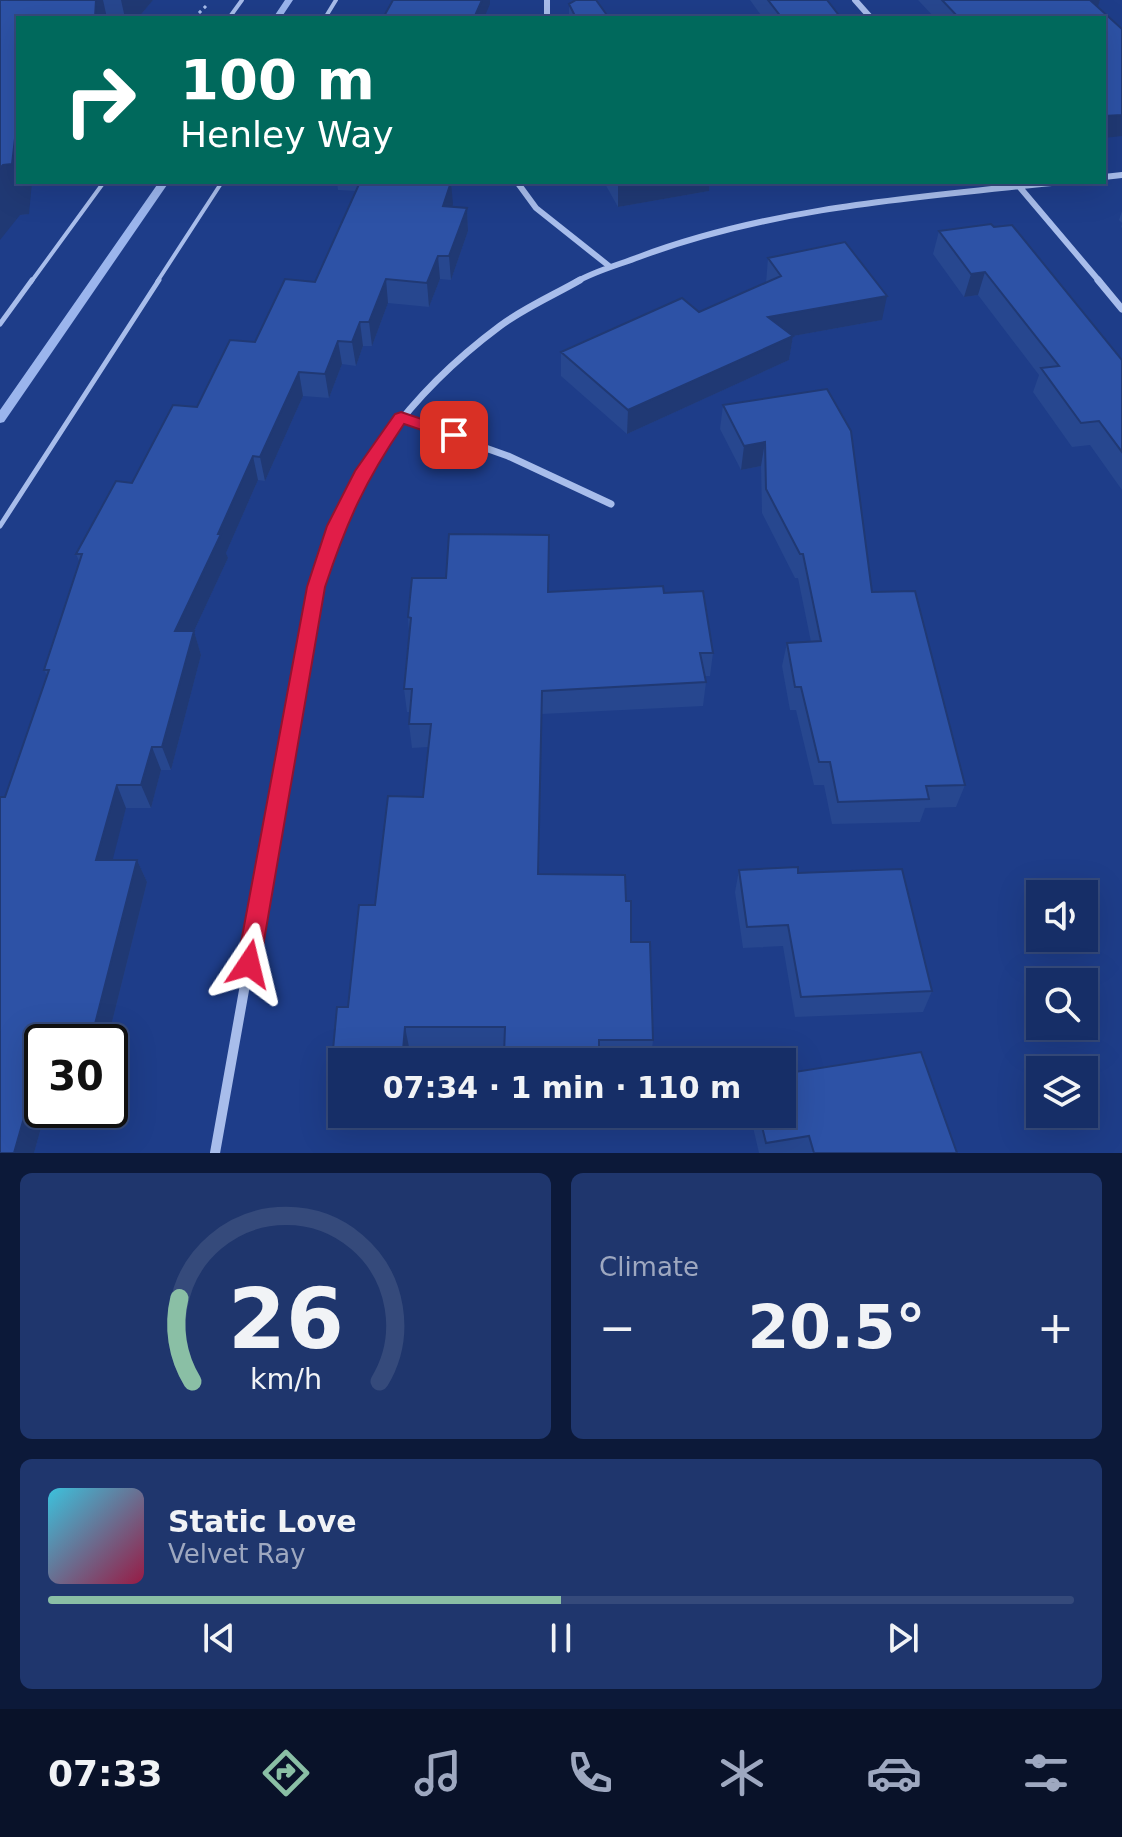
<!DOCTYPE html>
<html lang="en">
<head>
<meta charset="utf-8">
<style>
  :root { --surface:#162e67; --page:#1f366d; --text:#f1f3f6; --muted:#9ea8c0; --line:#354a7b; --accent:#8abfa5 }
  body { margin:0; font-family:"DejaVu Sans",sans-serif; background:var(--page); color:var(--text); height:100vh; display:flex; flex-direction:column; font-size:30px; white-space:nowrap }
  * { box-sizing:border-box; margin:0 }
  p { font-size:26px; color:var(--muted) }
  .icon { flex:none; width:44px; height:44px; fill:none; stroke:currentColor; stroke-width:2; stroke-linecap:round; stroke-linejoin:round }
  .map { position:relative; height:1153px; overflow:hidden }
  .drawer { display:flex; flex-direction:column; gap:20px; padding:20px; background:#0c1939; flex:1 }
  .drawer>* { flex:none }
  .hud { position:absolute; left:16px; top:16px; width:1090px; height:168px; border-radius:0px; box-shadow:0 8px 32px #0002,0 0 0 2px var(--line); background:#00695c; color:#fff; overflow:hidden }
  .fabs { position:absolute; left:1026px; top:880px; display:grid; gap:16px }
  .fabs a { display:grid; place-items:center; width:72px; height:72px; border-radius:0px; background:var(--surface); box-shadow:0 8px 32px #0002,0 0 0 2px var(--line); font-size:40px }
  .speed { position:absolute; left:24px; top:1024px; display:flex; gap:16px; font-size:40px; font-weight:700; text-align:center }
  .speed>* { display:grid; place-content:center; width:104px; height:104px; border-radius:50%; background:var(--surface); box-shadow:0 8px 32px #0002,0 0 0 2px var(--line); line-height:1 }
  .speed .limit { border:4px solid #111; border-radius:12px; background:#fff; color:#111 }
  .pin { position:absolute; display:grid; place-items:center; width:68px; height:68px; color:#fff; margin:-34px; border-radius:16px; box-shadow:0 4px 12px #0006 }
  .me { position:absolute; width:88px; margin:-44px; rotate:10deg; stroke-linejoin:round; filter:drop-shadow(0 0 6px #0008) }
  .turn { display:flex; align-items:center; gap:28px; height:168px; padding:0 32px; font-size:36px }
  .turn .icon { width:104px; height:104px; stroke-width:2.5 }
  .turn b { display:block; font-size:56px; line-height:68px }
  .big { font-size:60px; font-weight:600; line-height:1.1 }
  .drawer .widget { flex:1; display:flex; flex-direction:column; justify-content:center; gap:12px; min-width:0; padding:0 28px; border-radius:12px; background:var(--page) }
  .drawer .dial { align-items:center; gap:0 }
  .dial svg { height:208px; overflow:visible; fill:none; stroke:var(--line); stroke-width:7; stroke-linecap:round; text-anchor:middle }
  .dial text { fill:var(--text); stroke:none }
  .song { display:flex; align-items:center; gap:24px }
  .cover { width:96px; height:96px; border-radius:12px; background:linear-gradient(135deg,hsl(190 70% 55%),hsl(340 70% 35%)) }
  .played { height:8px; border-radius:4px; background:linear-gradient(90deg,var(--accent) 50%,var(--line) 50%) }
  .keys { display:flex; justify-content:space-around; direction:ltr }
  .heat { display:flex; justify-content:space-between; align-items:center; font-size:44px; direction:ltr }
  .drawer .tiles { flex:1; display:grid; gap:20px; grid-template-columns:1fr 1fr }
  .widget:last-child { grid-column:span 2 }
  .trip { position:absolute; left:328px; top:1048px; width:468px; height:80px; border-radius:0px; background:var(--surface); box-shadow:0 8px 32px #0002,0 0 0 2px var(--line); font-weight:600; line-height:80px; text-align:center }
  .tabs { display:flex; height:128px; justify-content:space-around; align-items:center; background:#091229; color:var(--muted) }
  .tabs .icon { width:56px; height:56px }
  .tabs .active { color:var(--accent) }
  .tabs b { font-size:36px; color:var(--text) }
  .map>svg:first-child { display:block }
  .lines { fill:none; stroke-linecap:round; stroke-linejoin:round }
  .stream { fill:#9bb5ed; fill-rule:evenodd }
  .path { stroke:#a8bdeb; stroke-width:3; stroke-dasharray:3 4; stroke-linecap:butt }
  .lane-far1 { stroke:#a8bdeb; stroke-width:4 }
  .lane { stroke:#a8bdeb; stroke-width:5 }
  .street-far2 { stroke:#a8bdeb; stroke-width:6 }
  .street-far1 { stroke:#a8bdeb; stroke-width:7 }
  .street { stroke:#a8bdeb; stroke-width:10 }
  .wall { fill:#27478f }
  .shaded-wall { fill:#203974 }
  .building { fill:#2d52a6; stroke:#203974; stroke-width:2 }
  .route { fill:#e11d48; stroke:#92132f; stroke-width:2 }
</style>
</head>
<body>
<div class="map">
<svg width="1122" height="1153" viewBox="0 0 1122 1153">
  <rect width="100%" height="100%" fill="#1e3d89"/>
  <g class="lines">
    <path class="stream" d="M285 0H293L281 18H273Z
      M159 182H169L4 422 0 423V410Z"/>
    <path class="path" d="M194 18 206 6"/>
    <path class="lane-far1" d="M229 18 242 0
      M325 18 336 0
      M31 282 104 182
      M157 282 222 182"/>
    <path class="lane" d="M0 324 32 280
      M0 526 159 280"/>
    <path class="street-far2" d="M547 0V18
      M855 0 871 18
      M1104 177 1122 175
      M517 182 536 208 609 266
      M1017 184 1100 282
      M576 282C595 271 618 265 639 257 772 207 919 197 1060 182"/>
    <path class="street-far1" d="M1098 280 1122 309
      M401 418 508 456 611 504
      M304 656C308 633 310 608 317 584 348 475 410 393 500 326 524 308 554 295 580 280"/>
    <path class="street" d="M215 1153 304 654"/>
  </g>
  <path class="wall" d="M0 0H153L138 18H18L29 214 20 215Z
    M750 0H827L841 18H763Z
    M918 0H1100L1097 7 1104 18H935Z
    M569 4 609 18H569Z
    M337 182H451L452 207 467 208 468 231 451 280 440 279 429 307 388 303 372 346H363L356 366 342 364 329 398 303 396 265 481 258 480 226 553 228 558 194 631 201 655 171 770H161L151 808H126L112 860H137L147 882 107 1042H42V1110H46L34 1153 5 797 47 675 44 670 80 563 76 554 132 483 197 407 255 342 315 282 356 191 338 190Z
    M604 182H710L709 191 618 207Z
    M1122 211V228L1121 227 1122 223 1119 220Z
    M939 231 1122 360V490L1090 445 1072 447 1033 392 1039 375 978 295 964 297 933 254Z
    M768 258 882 320 793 336 789 360 627 434 561 376V352L699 312 766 283Z
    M827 389 872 592 965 785 956 807 925 808 920 822 832 824 824 785H814L796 710H790L782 666 787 643 811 642 798 578H795L762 513 761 466 741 470 720 429 723 405Z
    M549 535V592L664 593 713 653 710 676H704L706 682 703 706 542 714 539 874 626 901 631 942 653 1040 651 1060 599 1059 598 1062H504V1047H409L408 1062H342V1090H337L331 1071 375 905 423 797 428 747 412 748 409 724 410 712H407L404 689 409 631 408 617 446 578Z
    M739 870 932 991 923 1012 795 1017 783 946 743 948 735 892Z
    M750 1114H782L957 1153H759Z"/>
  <path class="shaded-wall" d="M96 0H103L107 18H95Z
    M121 0H153L138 18H125Z
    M482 0H490V4L484 18H474Z
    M1084 0H1100L1095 16Z
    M1122 115V136L1104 138V116Z
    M18 129V182H32L29 214 20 215 0 240V168L16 130Z
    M451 182 453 204 445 229 443 206Z
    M633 182H710L709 191 618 207V184Z
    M467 208 468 231 451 280 449 256Z
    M438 256 440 279 429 307 427 283Z
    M985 272 978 295 964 297 971 274Z
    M386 279 388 303 372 346 369 322Z
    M887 296 882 320 793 336 789 360 627 434 628 410 768 317Z
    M360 322 363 346 356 366 352 342Z
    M338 341 342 364 329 398 325 374Z
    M299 372 303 396 265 481 260 457Z
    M765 442 761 466 741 470 744 446Z
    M253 456 258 480 226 553 228 558 194 631 201 655 171 770 162 747 175 631Z
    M542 691V714L538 896V874Z
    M152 747 161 770 151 808 141 785Z
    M117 785 126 808 107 882 96 860Z
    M137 860 147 882 107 1042H106L95 1024Z
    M77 1024 88 1042H73Z
    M405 1027 409 1047 408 1062H402Z
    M37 1072 42 1079V1110H46L34 1153H14Z"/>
  <path class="building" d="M0 0H96L95 18H18V129L16 130 12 164 3 165 0 168Z
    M393 0H482L474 18H383Z
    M576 0H596L609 18H576L569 4Z
    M768 0H827L841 18H782Z
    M942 0H1090L1122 29V115L1104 116V18H959Z
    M360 182H451L443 206 467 208 449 256H438L427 283 386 279 369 322H360L352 342 338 341 325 374 299 372 260 457 253 456 218 534H221L175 631H194L162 747H152L141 785H117L96 860H137L95 1024H77L73 1042H42V1072H37L14 1153H0V797H5L49 670H44L82 554H76L116 481 132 483 173 405 197 407 230 340 255 342 285 279 315 282Z
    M991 224 994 227 1012 225 1122 360V452L1099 421 1081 423 1041 368 1059 366 985 272 971 274 939 231Z
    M845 242 887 296 768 317 793 336 628 410 561 352 682 298 699 312 781 276 768 258Z
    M827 389 851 431 872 592 915 591 965 785 926 786 929 799 838 802 830 762H819L801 687H795L787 643 821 641 803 554H800L766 489 765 442 744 446 723 405Z
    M449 534 549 535 548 592 663 586 664 593 703 591 713 653H700L706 682 542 691 538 874 625 875 626 901H631V942H650L653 1040H599V1053L571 1052 570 1056 504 1055 505 1027H405L402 1062H342V1071H331L337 1007H348L359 905H375L388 796 423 797 431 724H409L412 689H404L411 618 408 617 412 578H446Z
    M798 867V873L902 869 932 991 801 997 788 925 747 927 739 870Z
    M921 1052 957 1153H814L809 1136 766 1143 759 1114H782V1074Z"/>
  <path class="route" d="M401 412 460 432 462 435 454 441 404 424C365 481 347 521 325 587L260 964 257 972 249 975 240 972 237 964 307 587 327 526 355 471 395 414Z"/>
</svg>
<div class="fabs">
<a><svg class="icon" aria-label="sound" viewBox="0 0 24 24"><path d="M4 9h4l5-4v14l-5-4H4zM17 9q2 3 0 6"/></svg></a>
<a><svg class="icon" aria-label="search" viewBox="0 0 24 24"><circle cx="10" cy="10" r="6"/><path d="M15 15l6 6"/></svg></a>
<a><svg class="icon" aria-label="layers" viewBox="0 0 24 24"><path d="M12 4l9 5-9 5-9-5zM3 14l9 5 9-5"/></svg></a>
</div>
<div class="speed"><div class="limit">30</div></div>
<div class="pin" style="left:454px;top:435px;background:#d93025"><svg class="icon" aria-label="arrive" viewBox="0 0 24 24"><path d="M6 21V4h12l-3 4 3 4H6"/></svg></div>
<svg class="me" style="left:249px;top:964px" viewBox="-20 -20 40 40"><path d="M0-17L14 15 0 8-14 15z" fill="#e11d48" stroke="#fff" stroke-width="4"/></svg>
<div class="trip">07:34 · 1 min · 110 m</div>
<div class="hud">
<div class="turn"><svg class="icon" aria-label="right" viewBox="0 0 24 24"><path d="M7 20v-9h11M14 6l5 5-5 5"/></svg><div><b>100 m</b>Henley Way</div></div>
</div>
</div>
<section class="drawer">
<div class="tiles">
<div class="widget dial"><svg viewBox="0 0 100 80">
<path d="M14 69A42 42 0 1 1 86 69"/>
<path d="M14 69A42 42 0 0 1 9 37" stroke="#8abfa5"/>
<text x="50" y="56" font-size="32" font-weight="700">26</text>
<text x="50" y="72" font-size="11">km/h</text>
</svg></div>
<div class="widget"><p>Climate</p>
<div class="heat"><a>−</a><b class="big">20.5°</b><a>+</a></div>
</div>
<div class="widget">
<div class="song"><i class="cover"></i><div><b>Static Love</b><p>Velvet Ray</p></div></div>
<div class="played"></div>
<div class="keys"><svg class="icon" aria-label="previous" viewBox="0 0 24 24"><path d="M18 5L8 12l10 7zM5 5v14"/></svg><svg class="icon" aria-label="pause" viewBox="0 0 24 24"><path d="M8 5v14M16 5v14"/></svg><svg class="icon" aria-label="next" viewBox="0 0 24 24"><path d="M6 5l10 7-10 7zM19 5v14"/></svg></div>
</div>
</div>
</section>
<nav class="tabs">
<b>07:33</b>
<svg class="icon active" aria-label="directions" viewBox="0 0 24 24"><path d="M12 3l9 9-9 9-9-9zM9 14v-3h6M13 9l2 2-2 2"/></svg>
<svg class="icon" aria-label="music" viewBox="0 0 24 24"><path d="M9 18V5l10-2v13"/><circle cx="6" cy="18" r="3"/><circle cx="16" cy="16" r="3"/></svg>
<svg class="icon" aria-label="phone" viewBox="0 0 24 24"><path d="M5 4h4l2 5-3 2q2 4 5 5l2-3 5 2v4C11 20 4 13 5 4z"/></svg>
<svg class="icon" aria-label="climate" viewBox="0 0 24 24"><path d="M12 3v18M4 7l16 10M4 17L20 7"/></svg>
<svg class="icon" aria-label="car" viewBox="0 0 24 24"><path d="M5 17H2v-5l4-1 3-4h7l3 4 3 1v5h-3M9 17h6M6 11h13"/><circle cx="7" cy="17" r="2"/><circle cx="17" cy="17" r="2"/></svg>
<svg class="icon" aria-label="filters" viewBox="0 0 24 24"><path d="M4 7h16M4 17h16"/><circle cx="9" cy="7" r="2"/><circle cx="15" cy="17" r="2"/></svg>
</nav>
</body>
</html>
